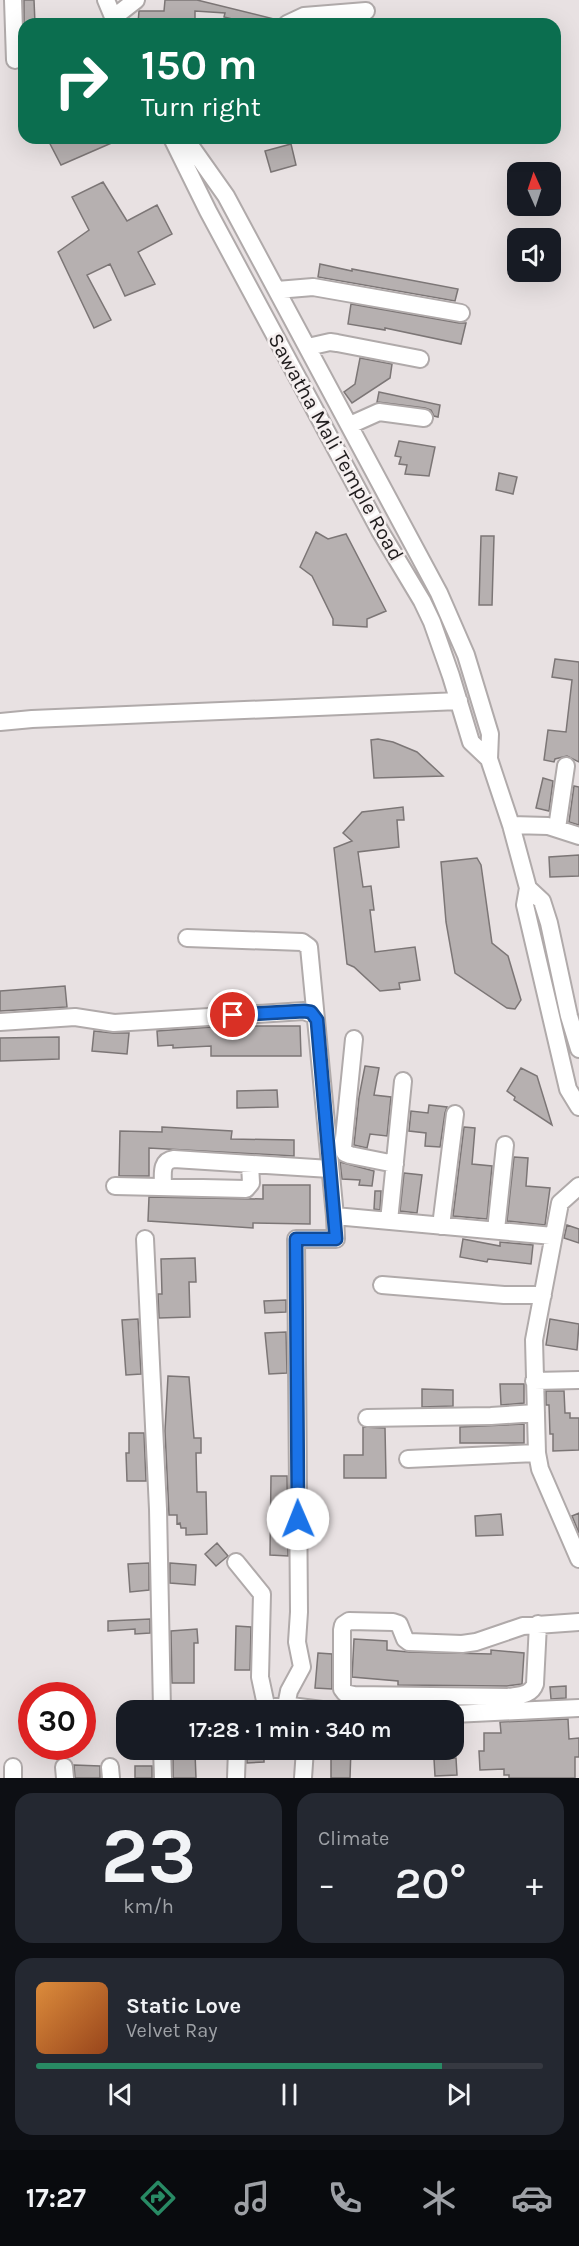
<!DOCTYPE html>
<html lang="en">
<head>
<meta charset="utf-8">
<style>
  :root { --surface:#171b24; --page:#242831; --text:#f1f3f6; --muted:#9ea1a6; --line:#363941; --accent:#288a64 }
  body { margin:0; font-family:Karla,sans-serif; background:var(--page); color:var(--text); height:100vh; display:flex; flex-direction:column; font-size:22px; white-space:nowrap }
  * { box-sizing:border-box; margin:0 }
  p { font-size:20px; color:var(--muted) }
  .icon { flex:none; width:33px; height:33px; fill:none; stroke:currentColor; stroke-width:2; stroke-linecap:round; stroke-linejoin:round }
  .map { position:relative; height:1778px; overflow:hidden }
  .panel { display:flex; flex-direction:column; gap:15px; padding:15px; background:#0d0f14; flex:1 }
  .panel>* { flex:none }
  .guide { position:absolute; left:18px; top:18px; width:543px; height:126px; border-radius:18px; box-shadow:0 6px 24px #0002; background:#0b6e4f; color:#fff; overflow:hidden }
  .needle { width:39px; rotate:357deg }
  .controls { position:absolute; left:507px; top:162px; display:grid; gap:12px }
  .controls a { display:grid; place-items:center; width:54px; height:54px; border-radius:12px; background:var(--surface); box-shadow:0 6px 24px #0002; font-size:30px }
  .speed { position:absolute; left:18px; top:1682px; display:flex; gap:12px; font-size:30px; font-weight:700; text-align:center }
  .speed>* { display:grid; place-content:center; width:78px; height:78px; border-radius:50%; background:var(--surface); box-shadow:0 6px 24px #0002; line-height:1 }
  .speed .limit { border:9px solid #d22; background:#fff; color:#111 }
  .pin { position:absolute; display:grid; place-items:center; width:51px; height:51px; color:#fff; margin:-26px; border:3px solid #fff; border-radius:50%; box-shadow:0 2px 6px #0007 }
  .me { position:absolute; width:66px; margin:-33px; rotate:359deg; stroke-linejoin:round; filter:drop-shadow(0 0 4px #0008) }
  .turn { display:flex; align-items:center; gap:21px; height:126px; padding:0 24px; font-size:27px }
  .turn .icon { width:78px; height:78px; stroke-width:2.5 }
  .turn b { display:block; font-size:42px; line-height:51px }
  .big { font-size:45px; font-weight:600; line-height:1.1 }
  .panel .tile { flex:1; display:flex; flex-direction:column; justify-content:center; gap:9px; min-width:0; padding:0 21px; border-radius:18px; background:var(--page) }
  .panel .dial { align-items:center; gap:0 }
  .dial b { font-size:78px; line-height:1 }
  .song { display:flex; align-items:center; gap:18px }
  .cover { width:72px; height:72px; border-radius:9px; background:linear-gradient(135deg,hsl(30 70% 55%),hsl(20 70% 35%)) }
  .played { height:6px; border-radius:3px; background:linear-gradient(90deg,var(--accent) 80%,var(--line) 80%) }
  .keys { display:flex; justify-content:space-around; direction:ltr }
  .heat { display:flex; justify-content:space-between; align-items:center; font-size:33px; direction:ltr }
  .panel .tiles { flex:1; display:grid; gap:15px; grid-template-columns:1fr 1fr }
  .tile:last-child { grid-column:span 2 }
  .trip { position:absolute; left:116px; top:1700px; width:348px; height:60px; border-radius:18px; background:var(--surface); box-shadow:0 6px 24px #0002; font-weight:600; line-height:60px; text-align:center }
  .dock { display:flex; height:96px; justify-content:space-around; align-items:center; background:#090b0e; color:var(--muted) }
  .dock .icon { width:42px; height:42px }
  .dock .selected { color:var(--accent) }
  .dock b { font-size:27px; color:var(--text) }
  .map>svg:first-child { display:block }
  .building { fill:#b6b0b0; stroke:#7c7676; stroke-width:1.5 }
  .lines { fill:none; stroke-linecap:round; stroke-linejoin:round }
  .minor-casing { stroke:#b0aaaa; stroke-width:20 }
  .minor { stroke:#fff; stroke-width:16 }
  .route-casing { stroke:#114b97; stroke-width:15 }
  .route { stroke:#1a73e8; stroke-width:10 }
  .labels { text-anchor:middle; stroke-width:5; stroke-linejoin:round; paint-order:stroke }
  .street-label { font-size:21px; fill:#201d1e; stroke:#f5efef }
</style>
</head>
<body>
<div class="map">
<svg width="579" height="1778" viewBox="0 0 579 1778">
  <rect width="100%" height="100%" fill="#e8e1e2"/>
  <path class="building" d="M24 0H34L35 24H24Z
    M165 0H197L278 20 277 24H253L224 17 225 13 195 11V24L138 23 139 11H164Z
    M47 138H123L61 165Z
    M291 144 296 165 271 172 265 151Z
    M103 182 127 221 157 205 172 234 138 252 155 284 125 296 110 264 87 275 111 320 94 328 58 252 89 230 72 197Z
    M320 264 352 271V269L458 289 455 301 318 277Z
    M351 304 459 323H466L461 344 385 328V330L348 324Z
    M360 358 392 364 390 378 352 403 344 392 355 384Z
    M379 392 440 405 438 417 434 416 431 410 425 408 377 402Z
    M399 441 435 447 429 476 405 474 407 465 399 464 401 457 395 456Z
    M499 473 517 477 513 494 496 490Z
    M316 532 328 539 346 534 386 611 367 619V627L333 625V619L312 576 300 567Z
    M481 536H494L492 605H479Z
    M555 659 579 662V762L567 756 555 759 554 762 544 760 548 730 566 732 572 680 552 677Z
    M378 739 393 742 417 752 443 776 374 778 371 740Z
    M543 778 553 781 549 811 536 808Z
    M574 786 579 787V825L569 822Z
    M403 807 404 820H397L399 847 358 852 363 887 371 886 374 910H370L375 952 415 947 420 980 399 983 400 989 380 991 354 967 347 964 334 848 352 841 343 833 362 812Z
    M579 855V876L550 877 549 857Z
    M477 858 481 865 492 943 508 956 521 1000 515 1009 507 1008 455 973 446 922 441 862Z
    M65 986 67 1007 0 1011V991Z
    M226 1026H300L301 1056H211V1046L173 1048V1045L158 1046 157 1031Z
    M94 1031 113 1033H129L127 1054 92 1051Z
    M59 1037V1059L0 1061V1038Z
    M365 1066 379 1068 374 1095 391 1097 387 1136 370 1134 367 1148 354 1145 359 1097Z
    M521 1068 537 1076 552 1125 514 1100 515 1097 507 1091Z
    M277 1090 278 1107 237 1108V1091Z
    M429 1105 447 1107 445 1113 440 1147 425 1146 426 1133 409 1131 411 1111 428 1113Z
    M162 1127 232 1131 231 1139 294 1140V1156L149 1148V1176H119L120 1131 162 1132Z
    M464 1127 475 1128 472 1164 492 1166 487 1219 453 1216Z
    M514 1157 528 1158 526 1186 550 1188 545 1225 507 1221Z
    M340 1162 374 1171 372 1186 359 1185 360 1180 342 1179Z
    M404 1173 422 1175 417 1213 400 1211Z
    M263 1185H310V1224L253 1223V1228L148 1221 149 1197 263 1199Z
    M375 1191H381L380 1210 374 1209Z
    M567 1225 579 1229V1243L564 1238Z
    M463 1239 500 1246V1242L533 1245 531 1264 488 1259 487 1262 460 1257Z
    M195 1258 196 1282H189L190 1317 159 1318 158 1294H162L161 1259Z
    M286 1300V1312L265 1313 264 1301Z
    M138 1319 141 1374 126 1375 122 1320Z
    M550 1319 579 1324 577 1350 546 1345Z
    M286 1332 287 1373 269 1374 265 1333Z
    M168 1376 189 1377 194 1438H201V1453H196L197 1492H206L207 1534 186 1535V1528H181L180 1523 177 1524V1515H169L165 1431Z
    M500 1384H524V1403L501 1405Z
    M422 1389 453 1390V1406L422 1407Z
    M546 1391H564L565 1413H570V1418H579V1450L553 1451V1434H550L549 1405H546Z
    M524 1424V1443H460V1427Z
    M363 1427 385 1428 386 1478H344V1455H363Z
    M129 1433H144L146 1481H127L126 1453H129Z
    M271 1476H287L288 1556 270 1555Z
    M579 1513V1533L572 1516Z
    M501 1514 503 1535 476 1536 475 1516Z
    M217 1543 228 1556 216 1566 205 1554Z
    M149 1563V1590L130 1592 128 1564Z
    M170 1563 196 1565 195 1585 170 1583Z
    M150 1619V1633L135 1634V1629L108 1631V1621Z
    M236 1626 251 1627 250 1670H235Z
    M197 1629 198 1643H194V1683H172L171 1631Z
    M354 1639 387 1641V1650L409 1652 491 1654V1650L524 1653 522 1684 507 1686 398 1685V1681L352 1677Z
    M318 1653 332 1654V1689L315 1688Z
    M566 1686V1698L551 1699 550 1687Z
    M568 1719 569 1739 579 1738V1757H575V1778H509V1775H504V1769L480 1770 479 1751H484V1733H501L500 1722Z
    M247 1749H264V1762L247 1763Z
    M331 1749H351L350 1778H331Z
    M173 1753H195L196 1778H173Z
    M456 1758 457 1775 435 1776 434 1759Z
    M74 1765 100 1766V1778H75Z
    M135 1766H152V1778H135Z"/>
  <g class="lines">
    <g class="minor-casing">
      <path id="minor" d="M13 0 15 60
        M106 0 116 24
        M113 18 136 0
        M287 24 304 16 366 11
        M172 138 208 211 380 531 422 601 432 622 451 676 471 742 489 759
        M185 138 226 196 439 593 466 655 490 734 489 759 511 825 528 888 525 905 568 1089 579 1107
        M277 290 313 287 461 313
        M308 347 330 342 337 343 420 359
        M350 425 379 412 424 418
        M0 722 32 719 459 701
        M511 825 548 826 579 836
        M557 828 566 766
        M528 888 542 901 549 923 569 1016 579 1049
        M187 938 302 942 309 947 335 1216
        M0 1022 75 1017 114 1023 304 1011 314 1015
        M354 1039 343 1148 345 1153 350 1155 395 1164
        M115 1186 246 1189 251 1183 250 1164
        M163 1186C163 1174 160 1161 174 1159L330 1169
        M579 1186 560 1203 534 1340 537 1453 540 1469 579 1559
        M389 1221 403 1081
        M441 1226 455 1114
        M496 1230 505 1145
        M145 1239 158 1509 162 1710
        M382 1285 504 1295H543
        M534 1381 579 1380
        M367 1418 491 1416 536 1413
        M408 1459 537 1453
        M236 1562 262 1594 260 1677 267 1710
        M538 1624 535 1684C531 1696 518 1695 508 1697L354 1695 345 1693 342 1689V1630L343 1625 349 1621 393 1622 399 1624 405 1639 409 1642 462 1644 476 1642 523 1626 579 1622
        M286 1706 289 1691 302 1667 297 1642 299 1612 296 1239H336L335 1216 553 1236
        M275 1707 291 1706 322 1710
        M453 1714 579 1708
        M162 1749 163 1778
        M13 1767V1778
        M64 1767 65 1778
        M110 1767 111 1778
        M236 1778 237 1749
        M303 1778 305 1749"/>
    </g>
    <use href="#minor" class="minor"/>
  </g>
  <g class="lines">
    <g class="route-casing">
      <path id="route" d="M233 1015 304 1011 311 1012 317 1020 336 1239H296L298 1519"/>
    </g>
    <use href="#route" class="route"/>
  </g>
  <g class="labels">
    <g class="street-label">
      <text transform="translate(336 447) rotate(61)" y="7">Sawatha Mali Temple Road</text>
    </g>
  </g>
</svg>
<div class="controls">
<a><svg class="needle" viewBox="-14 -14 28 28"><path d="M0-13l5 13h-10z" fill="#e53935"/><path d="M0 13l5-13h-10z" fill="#9ea1a6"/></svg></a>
<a><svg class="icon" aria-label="sound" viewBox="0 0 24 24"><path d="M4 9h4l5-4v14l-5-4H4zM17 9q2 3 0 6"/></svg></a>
</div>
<div class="speed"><div class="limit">30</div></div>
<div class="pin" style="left:233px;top:1015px;background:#d93025"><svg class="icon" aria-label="arrive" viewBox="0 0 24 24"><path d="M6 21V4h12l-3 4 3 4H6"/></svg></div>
<svg class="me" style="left:298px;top:1519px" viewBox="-20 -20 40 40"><circle r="19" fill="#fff"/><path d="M0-13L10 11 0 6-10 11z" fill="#1a73e8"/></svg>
<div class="trip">17:28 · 1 min · 340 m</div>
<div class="guide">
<div class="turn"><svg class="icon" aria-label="right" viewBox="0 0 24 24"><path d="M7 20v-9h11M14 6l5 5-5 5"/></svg><div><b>150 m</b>Turn right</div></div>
</div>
</div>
<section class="panel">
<div class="tiles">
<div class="tile dial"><b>23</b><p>km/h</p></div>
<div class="tile"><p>Climate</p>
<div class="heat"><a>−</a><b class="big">20°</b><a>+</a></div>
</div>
<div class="tile">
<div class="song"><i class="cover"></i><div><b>Static Love</b><p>Velvet Ray</p></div></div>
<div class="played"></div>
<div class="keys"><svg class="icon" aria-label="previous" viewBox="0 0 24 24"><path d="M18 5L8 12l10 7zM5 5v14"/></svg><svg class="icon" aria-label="pause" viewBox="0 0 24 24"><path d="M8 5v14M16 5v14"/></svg><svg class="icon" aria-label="next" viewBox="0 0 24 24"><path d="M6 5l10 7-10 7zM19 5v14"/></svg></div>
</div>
</div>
</section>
<nav class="dock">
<b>17:27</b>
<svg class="icon selected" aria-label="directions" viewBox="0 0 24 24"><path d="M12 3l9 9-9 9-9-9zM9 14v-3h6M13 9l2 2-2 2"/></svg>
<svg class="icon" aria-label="music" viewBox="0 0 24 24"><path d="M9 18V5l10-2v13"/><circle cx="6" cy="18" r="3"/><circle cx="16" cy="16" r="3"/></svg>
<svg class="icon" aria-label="phone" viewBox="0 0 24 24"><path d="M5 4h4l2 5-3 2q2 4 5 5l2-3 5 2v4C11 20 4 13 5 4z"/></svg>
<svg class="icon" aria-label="climate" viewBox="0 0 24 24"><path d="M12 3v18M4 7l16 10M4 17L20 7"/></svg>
<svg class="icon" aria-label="car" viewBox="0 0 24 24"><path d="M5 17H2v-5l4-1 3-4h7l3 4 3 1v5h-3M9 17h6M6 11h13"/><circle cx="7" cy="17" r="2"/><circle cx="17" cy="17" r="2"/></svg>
</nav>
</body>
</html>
